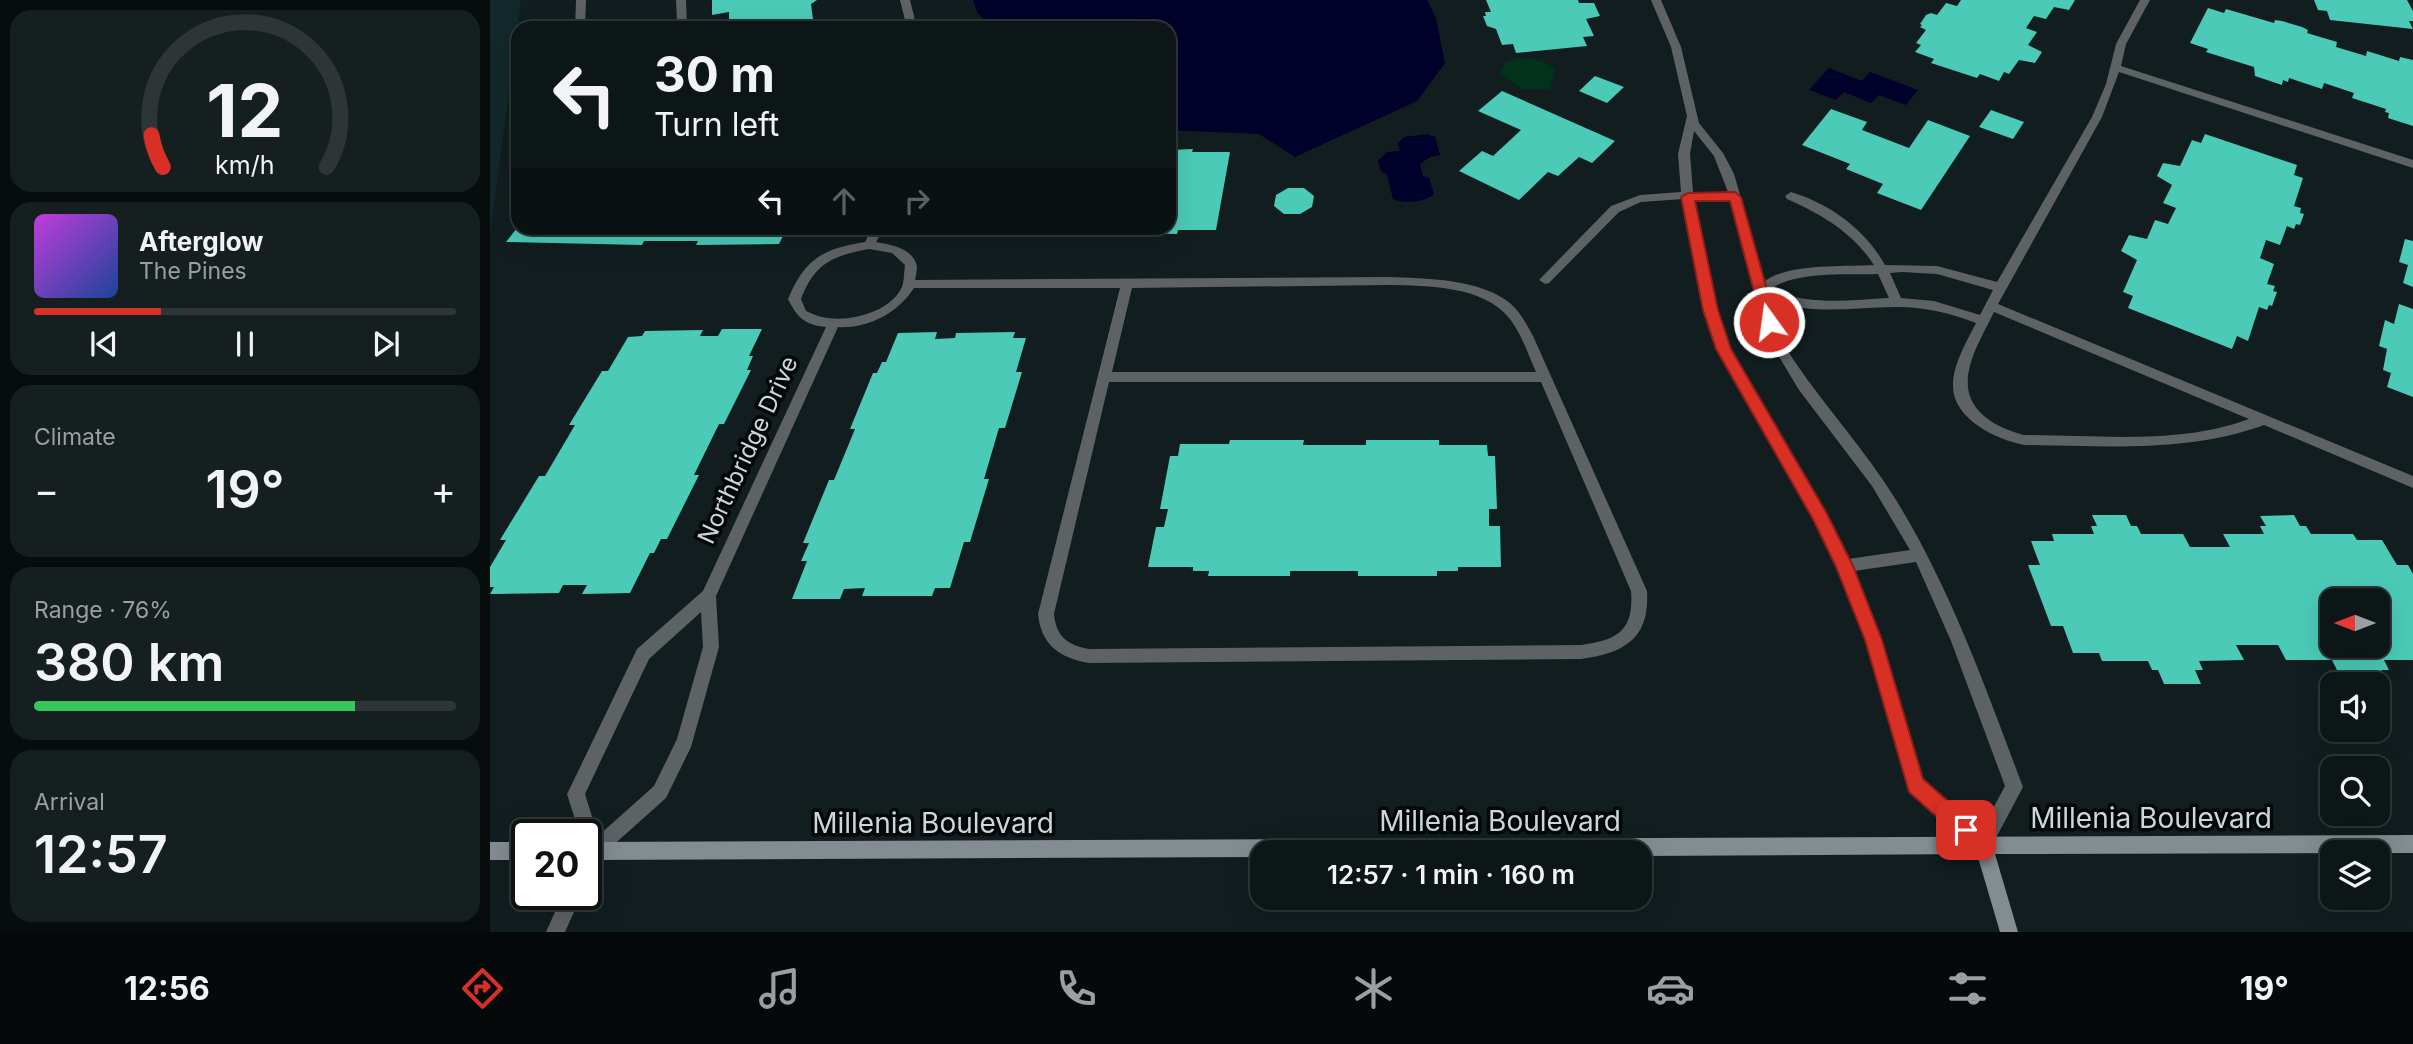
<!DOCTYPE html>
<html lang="en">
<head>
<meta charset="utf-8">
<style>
  :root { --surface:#0d1617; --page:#161f20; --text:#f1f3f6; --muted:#9a9fa1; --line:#2d3536; --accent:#d93025 }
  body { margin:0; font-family:Inter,sans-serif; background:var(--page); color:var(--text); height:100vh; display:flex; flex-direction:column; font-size:26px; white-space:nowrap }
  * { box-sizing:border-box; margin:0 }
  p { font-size:23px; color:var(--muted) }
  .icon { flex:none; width:38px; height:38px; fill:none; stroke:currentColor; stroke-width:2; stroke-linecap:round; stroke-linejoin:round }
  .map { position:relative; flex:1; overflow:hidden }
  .drawer { display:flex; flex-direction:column; gap:10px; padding:10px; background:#070c0d; width:490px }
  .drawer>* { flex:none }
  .hud { position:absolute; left:21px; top:21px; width:665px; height:214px; border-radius:21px; box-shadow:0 7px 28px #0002,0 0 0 2px var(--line); background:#0d1617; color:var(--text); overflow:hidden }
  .needle { width:46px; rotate:270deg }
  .fabs { position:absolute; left:1830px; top:588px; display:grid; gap:14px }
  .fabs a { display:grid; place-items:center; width:70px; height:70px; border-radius:14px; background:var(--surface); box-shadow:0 7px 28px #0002,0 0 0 2px var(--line); font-size:35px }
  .speed { position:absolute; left:21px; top:819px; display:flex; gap:14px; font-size:35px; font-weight:700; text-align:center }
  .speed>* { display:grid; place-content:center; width:91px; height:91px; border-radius:50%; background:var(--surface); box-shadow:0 7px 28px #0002,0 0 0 2px var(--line); line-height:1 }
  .speed .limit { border:4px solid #111; border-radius:10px; background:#fff; color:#111 }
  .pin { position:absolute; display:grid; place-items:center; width:60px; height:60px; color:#fff; margin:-30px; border-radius:14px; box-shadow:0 4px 10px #0006 }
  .me { position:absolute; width:77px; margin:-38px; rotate:346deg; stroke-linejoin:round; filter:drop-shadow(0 0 5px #0008) }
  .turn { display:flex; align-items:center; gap:24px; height:147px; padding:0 28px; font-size:32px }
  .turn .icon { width:91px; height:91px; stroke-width:2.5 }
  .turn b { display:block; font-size:49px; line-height:60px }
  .lanes { display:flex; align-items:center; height:66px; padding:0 28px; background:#0003; justify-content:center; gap:35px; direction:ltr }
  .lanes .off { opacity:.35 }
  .big { font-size:52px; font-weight:600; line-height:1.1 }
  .drawer .tile { flex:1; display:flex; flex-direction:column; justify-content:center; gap:10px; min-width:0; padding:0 24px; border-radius:21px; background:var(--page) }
  .drawer .dial { align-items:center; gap:0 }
  .dial svg { height:182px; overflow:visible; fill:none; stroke:var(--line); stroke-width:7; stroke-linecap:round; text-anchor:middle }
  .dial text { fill:var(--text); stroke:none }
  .song { display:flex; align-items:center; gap:21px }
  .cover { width:84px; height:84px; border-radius:10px; background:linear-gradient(135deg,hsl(290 70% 55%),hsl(220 70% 35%)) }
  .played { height:7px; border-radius:4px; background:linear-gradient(90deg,var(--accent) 30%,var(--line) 30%) }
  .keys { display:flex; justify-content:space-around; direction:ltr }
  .heat { display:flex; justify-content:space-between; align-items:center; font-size:38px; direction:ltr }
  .charge { height:10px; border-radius:5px; background:linear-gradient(90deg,#34c759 76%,var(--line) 0) }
  .trip { position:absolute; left:760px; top:840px; width:402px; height:70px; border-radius:21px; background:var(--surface); box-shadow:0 7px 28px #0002,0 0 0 2px var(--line); font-weight:600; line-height:70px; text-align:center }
  .dock { display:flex; height:112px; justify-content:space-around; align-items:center; background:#050909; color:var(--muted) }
  .dock .icon { width:49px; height:49px }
  .dock .on { color:var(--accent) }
  .dock b { font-size:32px; color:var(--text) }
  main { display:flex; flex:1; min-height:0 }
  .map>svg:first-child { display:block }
  .built { fill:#12282b }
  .green { fill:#01321b }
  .water { fill:#00012a }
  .building { fill:#4bcab8; fill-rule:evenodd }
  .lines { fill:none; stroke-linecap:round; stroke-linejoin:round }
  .lane { fill:#5d6265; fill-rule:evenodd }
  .street { fill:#5d6265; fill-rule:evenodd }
  .secondary { fill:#838c91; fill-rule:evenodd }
  .route { fill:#d93025; stroke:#8d1f18; stroke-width:2 }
  .labels { text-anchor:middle; stroke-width:7; stroke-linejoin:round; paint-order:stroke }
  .street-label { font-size:24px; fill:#ced6d7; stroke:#030707 }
  .near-street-label { font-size:28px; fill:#ced6d7; stroke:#030707 }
</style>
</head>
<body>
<main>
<section class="drawer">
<div class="tile dial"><svg viewBox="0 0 100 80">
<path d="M14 69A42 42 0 1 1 86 69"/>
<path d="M14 69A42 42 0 0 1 9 55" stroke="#d93025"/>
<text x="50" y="56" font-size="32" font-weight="700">12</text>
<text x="50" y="72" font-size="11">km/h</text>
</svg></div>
<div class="tile">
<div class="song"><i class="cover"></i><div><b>Afterglow</b><p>The Pines</p></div></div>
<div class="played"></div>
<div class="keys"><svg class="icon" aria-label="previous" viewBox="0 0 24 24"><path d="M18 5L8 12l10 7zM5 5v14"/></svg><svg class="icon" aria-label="pause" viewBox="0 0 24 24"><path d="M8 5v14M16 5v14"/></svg><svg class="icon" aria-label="next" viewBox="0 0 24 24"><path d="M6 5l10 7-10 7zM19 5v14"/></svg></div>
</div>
<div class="tile"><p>Climate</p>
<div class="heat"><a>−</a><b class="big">19°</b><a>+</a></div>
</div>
<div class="tile"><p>Range · 76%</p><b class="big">380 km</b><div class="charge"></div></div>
<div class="tile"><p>Arrival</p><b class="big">12:57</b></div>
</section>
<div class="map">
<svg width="1923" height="932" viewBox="0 0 1923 932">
  <rect width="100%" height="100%" fill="#111d1f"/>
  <path class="built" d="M0 0H31L0 235Z"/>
  <path class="green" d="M1027 58C1041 59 1054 58 1065 69L1060 90 1032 89 1010 74 1014 63Z"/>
  <path class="water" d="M483 0H937L946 18 955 63 927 101 805 157 769 134 679 130V28H501L487 12Z
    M1339 68 1372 81 1380 72 1428 90 1416 105 1389 95 1381 103 1354 92 1346 100 1319 90Z
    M937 134 945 137 950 155 940 157 930 164 933 176 939 178 944 194C934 203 914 204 903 199L897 175 891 171 888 161 897 152 910 151 908 143 914 137Z"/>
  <path class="building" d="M222 0H327L321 4 323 19 279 28H239V12L222 15Z
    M996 0H1088L1089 3H1104L1110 16 1096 19 1104 36 1093 37 1097 46 1026 53 1023 44 1012 45 1006 29 997 26 993 16H996L995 12H1001Z
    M1471 0H1585L1579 10 1564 7 1556 19 1544 16 1536 28 1547 32 1538 45 1552 52 1545 63 1529 60 1519 74 1514 72 1509 81 1490 74 1487 78 1441 63 1444 59 1425 52 1431 45 1426 43 1436 30 1430 27 1432 25 1430 24 1436 15 1441 13 1447 15 1456 3 1467 6Z
    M1824 0H1917L1923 11V21H1919L1923 29 1840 20 1837 11 1828 10Z
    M1718 8 1734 13 1736 9 1784 23 1785 20 1792 21 1812 27 1818 30 1817 33 1847 42 1846 47 1876 56 1877 51 1909 61 1910 57 1923 60V126L1898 118 1899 113 1895 112 1896 109 1862 98 1864 93 1834 83 1832 89 1799 78 1798 82 1793 80 1792 85 1765 76 1764 67 1716 52 1718 49 1700 43Z
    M1105 76 1134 87 1117 103 1089 91Z
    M1012 91 1125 141 1102 163 1089 157 1068 176 1058 172 1029 200 969 171 992 151 1003 156 1031 130 988 111Z
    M1341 109 1377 122 1372 130 1419 148 1438 120 1480 136 1431 210 1387 193 1393 184 1356 169 1360 164 1312 145Z
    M1501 110 1534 122 1523 139 1489 127Z
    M1715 134 1807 165 1804 175 1813 178 1804 206 1811 208 1810 213 1814 214 1810 225 1806 224 1804 229 1797 226 1790 245 1776 240 1770 258 1784 264 1777 284 1785 286 1783 291 1787 292 1782 306 1779 305 1777 310 1769 307 1758 341 1747 336 1742 349 1638 308 1643 296 1633 292 1647 260 1631 251 1639 235 1657 239 1665 220 1678 224 1686 208 1673 203 1682 185 1667 176 1673 163 1690 166 1702 140 1711 143Z
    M703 149 702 152H740L726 230H688L687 234 551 231 550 235H517L520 228H679V150Z
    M26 153 28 189 21 191Z
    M798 188H814L824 196 822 207 810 214H794L784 206 786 195Z
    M27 228H297L289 244 206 245 208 241H154L152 245 16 242Z
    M1915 239 1923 241V287L1913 283 1918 265 1909 262Z
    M1909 304 1923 309V397L1897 387 1901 373 1893 370 1897 349 1889 346 1895 320 1904 324Z
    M232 329H272L259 356H263L257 370H261L234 424H229L204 475H209L177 539H171L164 553H160L140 593 92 594 97 585H73L69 593 0 594 4 587H0V567L16 540H10L49 476H55L85 425H79L112 371H118L138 337 152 336 155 331 213 330 210 336H228Z
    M447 332 445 339 465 338 466 333 525 332 523 338H536L526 372H532L515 428H509L494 479H499L480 542H474L460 588H445L442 596H372L375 588 354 589 350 599H302L317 561H311L319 543H313L339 480H344L365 429H360L383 373H387L392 362H396L408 333Z
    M740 440H814L813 445H876V440H949V445H997L998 456H1005L1007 509H999V526H1010L1011 567H968V571H947V576H868V571H800V576H718L719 571H703V567H658L666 527H674L678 509H670L680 456H688L690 444H739Z
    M1602 515H1636L1641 526H1647L1651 534H1693L1700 547H1740L1733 534H1774L1770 526H1776L1770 516 1804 515 1810 526H1816L1821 534H1863L1867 540H1892L1907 565H1918L1923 574V660H1894L1899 670H1891L1898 683H1861L1853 670H1847L1842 660H1796L1788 645H1746L1754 660 1709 661 1713 670H1705L1711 684H1674L1668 670H1662L1658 661H1612L1609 653H1583L1573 626H1561L1538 565H1550L1541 541H1564L1562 534H1604L1601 526H1607ZM1843 600H1888V646H1843Z"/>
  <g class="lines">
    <path class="lane" d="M86 0H96L95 28H85Z
      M186 0H196L197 25 192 28H171L187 23Z
      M410 0H420L427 28H417Z
      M1161 0H1171L1191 47 1209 123 1233 153 1244 174 1275 281C1299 263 1354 267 1384 265 1362 232 1333 215 1297 199L1295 196 1301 192C1340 204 1375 229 1395 265L1447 266 1507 282 1602 117 1616 84 1626 44 1650 0H1660L1636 44 1631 66 1923 160V168L1629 72 1612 117 1508 304 1923 476V488L1774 425C1697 453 1614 446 1534 445 1507 440 1462 419 1463 385 1463 364 1477 341 1486 323 1460 313 1435 307 1406 307 1364 307 1321 316 1281 300L1294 345 1305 362C1337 409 1376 451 1406 500 1461 589 1496 689 1533 787L1499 851 1493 854 1487 851 1419 791 1376 640 1347 566 1325 521 1228 349 1215 310 1193 199 1151 202 1129 212 1059 283 1055 284 1049 280 1121 206 1150 195 1191 192 1188 154 1197 116 1181 47ZM1204 131 1224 156 1238 192H1203L1200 154ZM1204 199 1240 200 1282 345 1309 390 1382 486 1420 550 1358 559 1335 513 1240 349 1227 310ZM1412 272 1447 274 1503 290 1490 315 1444 301 1411 298 1400 273ZM1388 274 1399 298C1359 300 1318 306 1281 289 1305 271 1357 275 1388 274ZM1504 312 1759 419C1689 445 1608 435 1534 435 1519 431 1506 426 1494 416 1459 386 1489 344 1504 312ZM1426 562 1461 641 1515 786 1491 831 1432 780 1392 640 1364 571Z
      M382 228H394L386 242C400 245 420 247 426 263 428 267 426 275 425 280L898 277C935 278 992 279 1021 304 1031 313 1037 325 1043 336L1157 591C1160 639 1134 653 1091 659L599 663C570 658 551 645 548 614L630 288H424C408 313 378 329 348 327L226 596 229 647 201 747 176 798 110 857 104 860 98 857 96 835H90L77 794 80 788 147 649 213 591 336 327C314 325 307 317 298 299 315 259 332 249 375 242ZM379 249 402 253 415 265C414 272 414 282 412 287 400 313 357 323 332 317 327 316 321 313 316 311L311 299C325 263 342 256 379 249ZM898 285C937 286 993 285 1020 319 1032 335 1038 354 1046 372H622L642 288ZM619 382H1051L1141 591C1144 631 1128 640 1091 645L599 649C577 645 566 636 564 614ZM211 612 213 647 187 739 164 786 108 836 95 794 159 659Z"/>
    <path class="street" d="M104 842 110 845 113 851 102 873 96 876V848Z
      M73 894H92L75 932H56Z"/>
    <path class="secondary" d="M1923 835V853L1505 854 1528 932H1510L1487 854 1150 856V852H772V857L96 860V842Z
      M0 842H37V860H0Z"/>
  </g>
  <path class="route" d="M1245 192 1251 197 1286 322 1279 327 1272 322 1240 201H1205L1228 310 1241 349 1336 512 1363 566 1392 640 1433 779 1483 823 1486 830 1483 837 1476 840 1469 837 1419 792 1375 640 1346 567 1324 521 1226 349 1213 310 1191 197 1198 193Z"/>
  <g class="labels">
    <g class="street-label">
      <text transform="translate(258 450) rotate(-65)" y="8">Northbridge Drive</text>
    </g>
    <g class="near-street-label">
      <text x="1661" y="828">Millenia Boulevard</text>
      <text x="1010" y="831">Millenia Boulevard</text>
      <text x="443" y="833">Millenia Boulevard</text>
    </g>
  </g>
</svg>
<div class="fabs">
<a><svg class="needle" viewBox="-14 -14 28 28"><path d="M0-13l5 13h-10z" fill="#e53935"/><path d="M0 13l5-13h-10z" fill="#9a9fa1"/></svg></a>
<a><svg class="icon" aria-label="sound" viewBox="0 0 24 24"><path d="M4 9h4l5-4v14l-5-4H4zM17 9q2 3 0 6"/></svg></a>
<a><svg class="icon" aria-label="search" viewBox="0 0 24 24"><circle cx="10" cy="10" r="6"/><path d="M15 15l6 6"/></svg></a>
<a><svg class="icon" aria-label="layers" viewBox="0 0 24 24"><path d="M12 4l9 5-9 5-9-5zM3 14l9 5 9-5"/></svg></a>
</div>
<div class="speed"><div class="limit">20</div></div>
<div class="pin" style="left:1476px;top:830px;background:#d93025"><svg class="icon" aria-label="arrive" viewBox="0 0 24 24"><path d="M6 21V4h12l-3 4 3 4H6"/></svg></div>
<svg class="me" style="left:1279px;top:322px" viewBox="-20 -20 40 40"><circle r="17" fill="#d93025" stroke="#fff" stroke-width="3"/><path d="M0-11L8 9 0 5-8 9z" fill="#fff"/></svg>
<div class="trip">12:57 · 1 min · 160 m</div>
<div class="hud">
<div class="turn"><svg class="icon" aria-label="left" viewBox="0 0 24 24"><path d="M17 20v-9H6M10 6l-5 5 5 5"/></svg><div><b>30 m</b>Turn left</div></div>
<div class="lanes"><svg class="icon" aria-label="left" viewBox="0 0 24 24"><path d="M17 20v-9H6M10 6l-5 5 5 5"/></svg><svg class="icon off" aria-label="ahead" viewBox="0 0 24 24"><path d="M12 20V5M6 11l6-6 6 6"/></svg><svg class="icon off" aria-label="right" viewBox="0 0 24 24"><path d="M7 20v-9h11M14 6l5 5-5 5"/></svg></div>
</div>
</div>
</main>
<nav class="dock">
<b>12:56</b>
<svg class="icon on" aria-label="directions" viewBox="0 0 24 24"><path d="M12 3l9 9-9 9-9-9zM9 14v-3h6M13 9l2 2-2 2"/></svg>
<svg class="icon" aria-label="music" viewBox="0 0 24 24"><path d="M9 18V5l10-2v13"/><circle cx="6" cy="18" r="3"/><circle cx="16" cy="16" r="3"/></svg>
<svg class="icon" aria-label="phone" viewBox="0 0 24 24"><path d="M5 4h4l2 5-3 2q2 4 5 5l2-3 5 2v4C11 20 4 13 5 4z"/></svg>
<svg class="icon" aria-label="climate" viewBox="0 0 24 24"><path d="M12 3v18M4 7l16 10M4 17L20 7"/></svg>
<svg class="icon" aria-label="car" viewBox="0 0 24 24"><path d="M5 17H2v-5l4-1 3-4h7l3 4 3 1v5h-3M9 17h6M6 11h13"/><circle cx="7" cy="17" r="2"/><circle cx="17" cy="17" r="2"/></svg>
<svg class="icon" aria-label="filters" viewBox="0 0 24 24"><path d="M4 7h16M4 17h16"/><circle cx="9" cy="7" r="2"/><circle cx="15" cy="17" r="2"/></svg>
<b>19°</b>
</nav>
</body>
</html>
